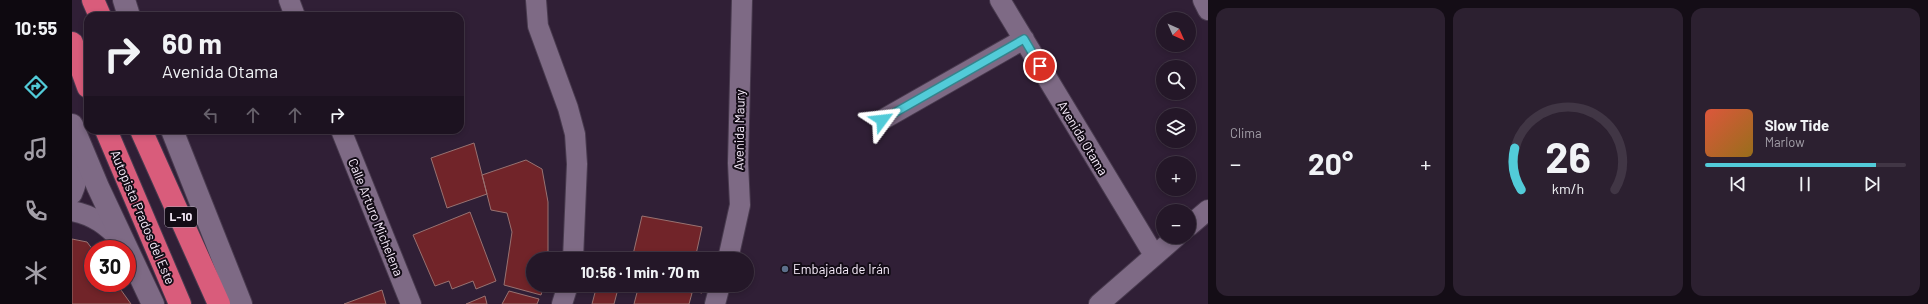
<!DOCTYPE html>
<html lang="es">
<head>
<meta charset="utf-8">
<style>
  :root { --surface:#241728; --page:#2c2030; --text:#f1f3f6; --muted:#a39fa8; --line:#413645; --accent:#52cbd8 }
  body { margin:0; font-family:Barlow,sans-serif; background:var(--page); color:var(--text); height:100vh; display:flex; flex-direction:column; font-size:15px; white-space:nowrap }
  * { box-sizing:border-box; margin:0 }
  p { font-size:13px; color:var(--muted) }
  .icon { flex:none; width:22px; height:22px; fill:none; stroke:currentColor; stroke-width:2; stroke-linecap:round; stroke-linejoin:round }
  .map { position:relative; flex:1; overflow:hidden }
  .sheet { display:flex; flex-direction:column; gap:8px; padding:8px; background:#140d16; width:720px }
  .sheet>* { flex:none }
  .guide { position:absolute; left:12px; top:12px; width:380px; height:122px; border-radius:12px; box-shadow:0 2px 6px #0003,0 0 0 1px var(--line); background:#241728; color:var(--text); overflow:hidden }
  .needle { width:26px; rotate:135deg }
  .buttons { position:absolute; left:1084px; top:12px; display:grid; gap:8px }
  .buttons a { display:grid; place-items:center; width:40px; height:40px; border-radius:50%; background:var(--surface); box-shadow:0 2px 6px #0003,0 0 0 1px var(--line); font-size:20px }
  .speed { position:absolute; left:12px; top:240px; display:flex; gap:8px; font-size:20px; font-weight:700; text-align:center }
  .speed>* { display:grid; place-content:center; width:52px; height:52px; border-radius:50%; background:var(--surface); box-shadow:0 2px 6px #0003,0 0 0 1px var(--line); line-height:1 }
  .speed .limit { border:6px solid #d22; background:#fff; color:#111 }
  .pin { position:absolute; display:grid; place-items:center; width:34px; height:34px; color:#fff; margin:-17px; border:2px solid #fff; border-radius:50%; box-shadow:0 1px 4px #0007 }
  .me { position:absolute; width:44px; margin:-22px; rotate:60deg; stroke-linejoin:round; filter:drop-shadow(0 0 3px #0008) }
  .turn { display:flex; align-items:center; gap:14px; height:84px; padding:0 12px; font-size:18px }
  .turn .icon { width:52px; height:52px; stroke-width:2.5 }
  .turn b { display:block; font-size:28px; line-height:34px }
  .lanes { display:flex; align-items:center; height:38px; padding:0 12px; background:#0003; justify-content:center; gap:20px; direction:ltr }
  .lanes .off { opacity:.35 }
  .big { font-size:30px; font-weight:700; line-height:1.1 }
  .sheet .card { flex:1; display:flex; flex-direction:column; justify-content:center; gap:6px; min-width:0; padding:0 14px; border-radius:12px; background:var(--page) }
  .sheet .dial { align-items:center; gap:0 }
  .dial svg { height:104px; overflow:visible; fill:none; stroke:var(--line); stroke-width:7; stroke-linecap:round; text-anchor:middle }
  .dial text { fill:var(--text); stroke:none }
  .song { display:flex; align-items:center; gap:12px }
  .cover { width:48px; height:48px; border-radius:6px; background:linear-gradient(135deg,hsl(10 70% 55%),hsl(40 70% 35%)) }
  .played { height:4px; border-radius:2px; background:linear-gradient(90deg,var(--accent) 85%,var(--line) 85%) }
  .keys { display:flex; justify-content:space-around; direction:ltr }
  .heat { display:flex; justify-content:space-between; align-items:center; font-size:22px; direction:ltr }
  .sheet .tiles { flex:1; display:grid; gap:8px; grid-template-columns:repeat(3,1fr) }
  .trip { position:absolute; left:454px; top:252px; width:228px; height:40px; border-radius:20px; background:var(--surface); box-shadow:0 2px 6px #0003,0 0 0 1px var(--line); font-weight:700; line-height:40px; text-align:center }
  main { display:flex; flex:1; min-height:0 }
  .menu { display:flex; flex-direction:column; width:72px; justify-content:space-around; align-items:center; background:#0e0910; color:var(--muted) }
  .menu .icon { width:28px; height:28px }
  .menu .active { color:var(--accent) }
  .menu b { font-size:18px; color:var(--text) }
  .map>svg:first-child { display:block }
  .building { fill:#712429; stroke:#987271 }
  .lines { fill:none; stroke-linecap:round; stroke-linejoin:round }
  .street-casing { stroke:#483a4e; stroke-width:22 }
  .secondary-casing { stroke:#483a4e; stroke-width:24 }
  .highway-casing { stroke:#483a4e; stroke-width:24 }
  .street { stroke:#7e6a85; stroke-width:20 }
  .secondary { stroke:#7e6a85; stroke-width:22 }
  .highway { stroke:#d95c7b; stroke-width:22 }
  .route-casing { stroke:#35848c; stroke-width:10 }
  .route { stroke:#52cbd8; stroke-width:7 }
  .service-dot { fill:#5c6f8a; stroke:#130c16; stroke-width:1.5 }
  .labels { text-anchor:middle; stroke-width:4; stroke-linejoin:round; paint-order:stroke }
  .shield { fill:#130c16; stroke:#b3aab7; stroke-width:1 }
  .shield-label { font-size:12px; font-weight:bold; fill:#f8edfc }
  .street-label { font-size:13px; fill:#f8edfc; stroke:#130c16 }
  .poi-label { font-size:13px; fill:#f8edfc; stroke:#130c16; text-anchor:start }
</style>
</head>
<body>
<main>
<nav class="menu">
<b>10:55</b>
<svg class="icon active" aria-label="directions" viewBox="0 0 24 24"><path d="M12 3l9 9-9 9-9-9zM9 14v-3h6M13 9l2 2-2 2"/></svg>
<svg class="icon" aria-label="music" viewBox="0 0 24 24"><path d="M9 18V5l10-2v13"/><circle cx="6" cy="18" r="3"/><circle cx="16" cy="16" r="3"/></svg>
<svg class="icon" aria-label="phone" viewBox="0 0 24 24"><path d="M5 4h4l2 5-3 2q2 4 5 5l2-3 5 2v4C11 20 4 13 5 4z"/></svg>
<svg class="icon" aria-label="climate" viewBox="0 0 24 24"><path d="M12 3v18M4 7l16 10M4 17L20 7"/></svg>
</nav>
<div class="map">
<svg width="1136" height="304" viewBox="0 0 1136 304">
  <rect width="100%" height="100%" fill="#301f36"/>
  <path class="building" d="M402 143 415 194 375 208 359 158Z
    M454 160 470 169 476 202V259H461V285H472L469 295 432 285 440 232 435 213 419 210 410 175Z
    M398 212 424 281 404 289 401 281 380 289 377 281 363 286 341 235Z
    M570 216 630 227 623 259H560Z
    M0 239 15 242 21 250V283H44L59 304H0Z
    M525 285H547L542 304H520Z
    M567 285H585L620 293 617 304H562Z
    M593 285H632L630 293Z
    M310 290 314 304H272Z
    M437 291 467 299 465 304H430Z
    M413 296 415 304H394Z"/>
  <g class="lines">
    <g class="street-casing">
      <path id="street" d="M217 0 223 16
        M464 0 466 26 496 108 503 134 505 164 501 259
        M928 0 1082 255
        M1131 0 1136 10
        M810 120 952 39
        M269 130 339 304
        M0 194C8 176 7 161 5 142
        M0 211C22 215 35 226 50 241
        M1117 226 1136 210
        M656 259 668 205 666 163 670 0
        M490 304 496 285
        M643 304 648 285
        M1027 304 1104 237"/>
    </g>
    <g class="secondary-casing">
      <path id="secondary" d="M52 0 57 16
        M0 125 26 187 81 304
        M100 130 169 304"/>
    </g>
    <g class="highway-casing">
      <path id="highway" d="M21 0 28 16
        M0 43 16 87
        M34 130 108 304
        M69 130 147 304"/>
    </g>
    <use href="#street" class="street"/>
    <use href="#secondary" class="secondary"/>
    <use href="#highway" class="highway"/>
  </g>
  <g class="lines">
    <g class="route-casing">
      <path id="route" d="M810 120 952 39 968 66"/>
    </g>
    <use href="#route" class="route"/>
  </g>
  <circle class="service-dot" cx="713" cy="269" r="4"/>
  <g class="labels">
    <rect class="shield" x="93" y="207" width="32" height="20" rx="3"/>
    <g class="shield-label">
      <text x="109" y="221">L-10</text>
    </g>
    <g class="street-label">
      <text transform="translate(667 130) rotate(-89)" y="5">Avenida Maury</text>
      <text transform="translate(1011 138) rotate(59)" y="5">Avenida Otama</text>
      <text transform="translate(71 217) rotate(67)" y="5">Autopista Prados del Este</text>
      <text transform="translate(304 217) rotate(68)" y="5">Calle Arturo Michelena</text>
    </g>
    <g class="poi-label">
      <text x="721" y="274">Embajada de Irán</text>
    </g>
  </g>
</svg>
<div class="buttons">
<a><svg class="needle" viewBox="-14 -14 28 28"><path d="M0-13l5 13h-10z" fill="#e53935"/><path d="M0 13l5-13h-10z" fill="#a39fa8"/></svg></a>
<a><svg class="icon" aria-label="search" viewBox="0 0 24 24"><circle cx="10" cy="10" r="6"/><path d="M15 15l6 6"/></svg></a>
<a><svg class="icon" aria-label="layers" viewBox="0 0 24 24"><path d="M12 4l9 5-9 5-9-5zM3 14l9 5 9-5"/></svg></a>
<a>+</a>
<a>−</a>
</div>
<div class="speed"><div class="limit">30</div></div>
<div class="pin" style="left:968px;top:66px;background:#d93025"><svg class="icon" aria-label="arrive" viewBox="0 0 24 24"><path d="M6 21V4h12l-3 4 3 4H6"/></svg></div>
<svg class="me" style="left:810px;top:120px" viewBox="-20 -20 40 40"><path d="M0-17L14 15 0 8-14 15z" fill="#52cbd8" stroke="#fff" stroke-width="4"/></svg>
<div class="trip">10:56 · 1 min · 70 m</div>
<div class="guide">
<div class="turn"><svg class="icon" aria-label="right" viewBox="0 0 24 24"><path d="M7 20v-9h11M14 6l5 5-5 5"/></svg><div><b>60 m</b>Avenida Otama</div></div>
<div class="lanes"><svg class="icon off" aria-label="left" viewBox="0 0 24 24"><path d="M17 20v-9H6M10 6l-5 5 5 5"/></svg><svg class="icon off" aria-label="ahead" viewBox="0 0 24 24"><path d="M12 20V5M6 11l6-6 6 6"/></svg><svg class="icon off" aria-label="ahead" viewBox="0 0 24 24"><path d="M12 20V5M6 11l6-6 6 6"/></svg><svg class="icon" aria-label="right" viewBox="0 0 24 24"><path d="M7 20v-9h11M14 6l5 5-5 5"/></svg></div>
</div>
</div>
<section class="sheet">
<div class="tiles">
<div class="card"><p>Clima</p>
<div class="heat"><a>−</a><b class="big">20°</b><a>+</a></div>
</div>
<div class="card dial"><svg viewBox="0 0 100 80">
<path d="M14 69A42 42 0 1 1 86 69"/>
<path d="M14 69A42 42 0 0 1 9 37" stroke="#52cbd8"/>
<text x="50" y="56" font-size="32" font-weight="700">26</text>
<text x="50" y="72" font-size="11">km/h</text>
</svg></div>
<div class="card">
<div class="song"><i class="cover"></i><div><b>Slow Tide</b><p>Marlow</p></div></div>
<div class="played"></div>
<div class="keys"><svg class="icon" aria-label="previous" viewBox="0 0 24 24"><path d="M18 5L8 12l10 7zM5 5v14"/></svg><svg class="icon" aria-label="pause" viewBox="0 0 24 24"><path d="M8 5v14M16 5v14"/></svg><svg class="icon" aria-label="next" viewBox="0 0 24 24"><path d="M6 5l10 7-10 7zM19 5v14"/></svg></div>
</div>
</div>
</section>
</main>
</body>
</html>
